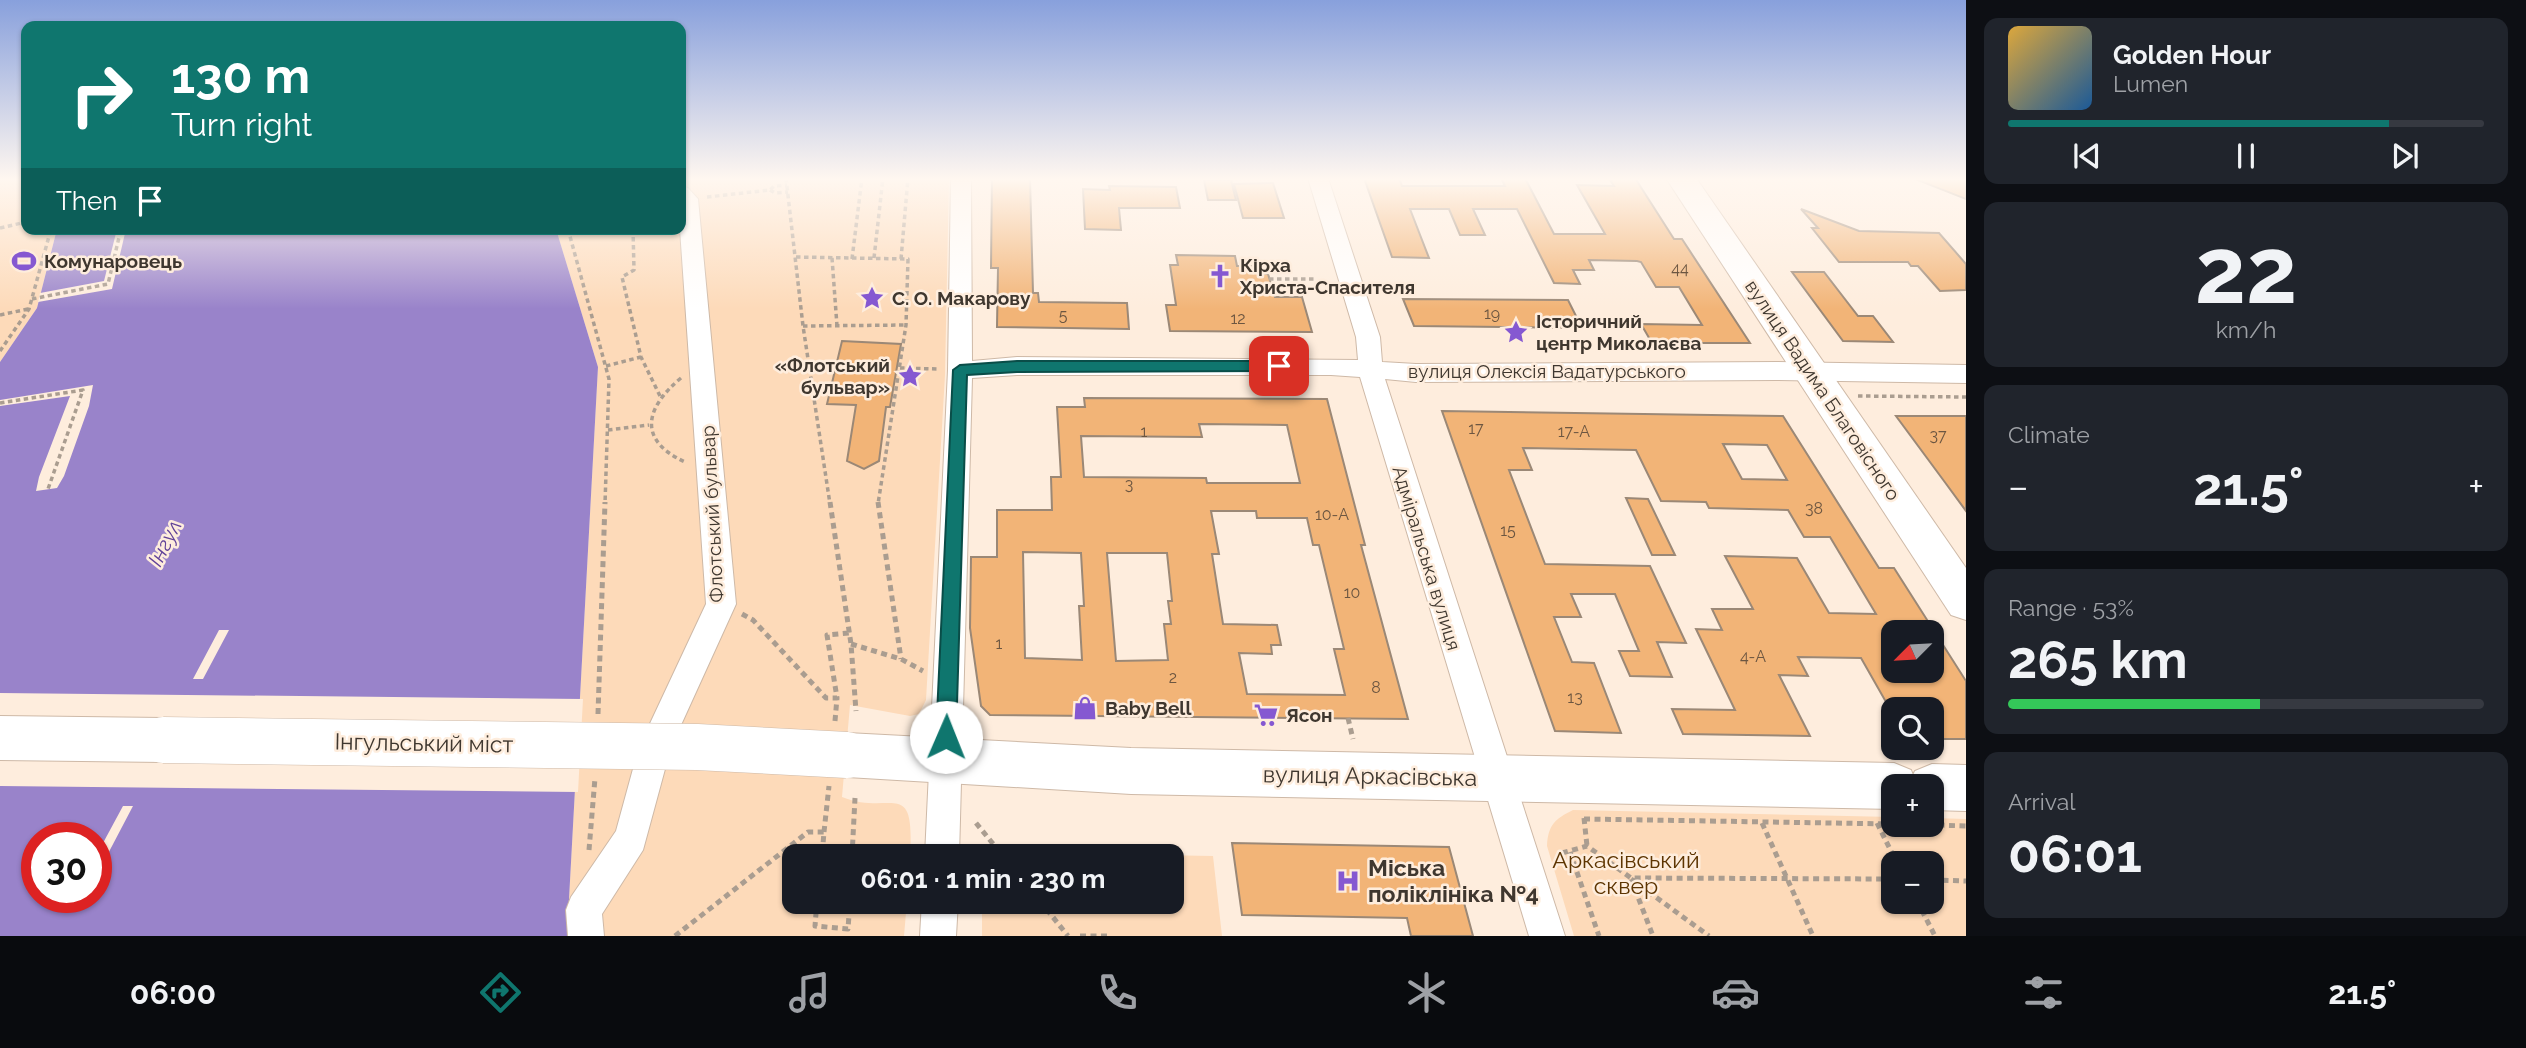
<!DOCTYPE html>
<html lang="en">
<head>
<meta charset="utf-8">
<style>
  :root { --surface:#171b24; --page:#20242c; --text:#f1f3f6; --muted:#9ea1a6; --line:#363941; --accent:#0f766e }
  body { margin:0; font-family:Raleway,sans-serif; background:var(--page); color:var(--text); height:100vh; display:flex; flex-direction:column; font-size:26px; white-space:nowrap }
  * { box-sizing:border-box; margin:0 }
  p { font-size:23px; color:var(--muted) }
  .icon { flex:none; width:38px; height:38px; fill:none; stroke:currentColor; stroke-width:2; stroke-linecap:round; stroke-linejoin:round }
  .map { position:relative; flex:1; overflow:hidden }
  .side { display:flex; flex-direction:column; gap:18px; padding:18px; background:#0d0f14; width:560px }
  .side>* { flex:none }
  .banner { position:absolute; left:21px; top:21px; width:665px; height:214px; border-radius:14px; box-shadow:0 2px 5px #0004; background:#0f766e; color:#fff; overflow:hidden }
  .needle { width:46px; rotate:246deg }
  .controls { position:absolute; left:1881px; top:620px; display:grid; gap:14px }
  .controls a { display:grid; place-items:center; width:63px; height:63px; border-radius:14px; background:var(--surface); box-shadow:0 2px 5px #0004; font-size:35px }
  .speed { position:absolute; left:21px; top:822px; display:flex; gap:14px; font-size:35px; font-weight:700; text-align:center }
  .speed>* { display:grid; place-content:center; width:91px; height:91px; border-radius:50%; background:var(--surface); box-shadow:0 2px 5px #0004; line-height:1 }
  .speed .limit { border:10px solid #d22; background:#fff; color:#111 }
  .pin { position:absolute; display:grid; place-items:center; width:60px; height:60px; color:#fff; margin:-30px; border-radius:14px; box-shadow:0 4px 10px #0006 }
  .me { position:absolute; width:77px; margin:-38px; rotate:1deg; stroke-linejoin:round; filter:drop-shadow(0 0 5px #0008) }
  .turn { display:flex; align-items:center; gap:24px; height:147px; padding:0 35px; font-size:32px }
  .turn .icon { width:91px; height:91px; stroke-width:2.5 }
  .turn b { display:block; font-size:49px; line-height:60px }
  .then { display:flex; align-items:center; height:66px; padding:0 35px; background:#0003; gap:14px; font-size:26px }
  .big { font-size:52px; font-weight:700; line-height:1.1 }
  .side .widget { flex:1; display:flex; flex-direction:column; justify-content:center; gap:10px; min-width:0; padding:0 24px; border-radius:14px; background:var(--page) }
  .side .dial { align-items:center; gap:0 }
  .dial b { font-size:91px; line-height:1 }
  .song { display:flex; align-items:center; gap:21px }
  .cover { width:84px; height:84px; border-radius:10px; background:linear-gradient(135deg,hsl(40 70% 55%),hsl(210 70% 35%)) }
  .played { height:7px; border-radius:4px; background:linear-gradient(90deg,var(--accent) 80%,var(--line) 80%) }
  .keys { display:flex; justify-content:space-around; direction:ltr }
  .heat { display:flex; justify-content:space-between; align-items:center; font-size:38px; direction:ltr }
  .charge { height:10px; border-radius:5px; background:linear-gradient(90deg,#34c759 53%,var(--line) 0) }
  .trip { position:absolute; left:782px; top:844px; width:402px; height:70px; border-radius:14px; background:var(--surface); box-shadow:0 2px 5px #0004; font-weight:700; line-height:70px; text-align:center }
  .tab-bar { display:flex; height:112px; justify-content:space-around; align-items:center; background:#090b0e; color:var(--muted) }
  .tab-bar .icon { width:49px; height:49px }
  .tab-bar .on { color:var(--accent) }
  .tab-bar b { font-size:32px; color:var(--text) }
  main { display:flex; flex:1; min-height:0 }
  .map>svg:first-child { display:block }
  .green { fill:#fddab9; fill-rule:evenodd }
  .water { fill:#9983ca; fill-rule:evenodd }
  .pier { fill:#feeddd }
  .building { fill:#f2b477; stroke:#9b8876; stroke-width:2; fill-rule:evenodd }
  .lines { fill:none; stroke-linecap:round; stroke-linejoin:round }
  .street-casing { stroke:#ceb9a7; stroke-width:2 }
  .primary-casing { stroke:#ceb9a7; stroke-width:2 }
  .highway-casing { stroke:#ceb9a7; stroke-width:2 }
  .path-far1 { stroke:#aa9d90; stroke-width:3.5; stroke-dasharray:4.5 3.5; stroke-linecap:butt }
  .path { stroke:#aa9d90; stroke-width:5; stroke-dasharray:6 4.5; stroke-linecap:butt }
  .street { fill:#fff; fill-rule:evenodd }
  .primary { fill:#fff; fill-rule:evenodd }
  .highway { fill:#fff; fill-rule:evenodd }
  .highway-bridge-casing { stroke:#ceb9a7; stroke-width:47; stroke-linecap:butt }
  .highway-bridge { stroke:#fff; stroke-width:46 }
  .route { fill:#0f766e; stroke:#0a4d48; stroke-width:2 }
  .labels { text-anchor:middle; stroke-width:5; stroke-linejoin:round; paint-order:stroke }
  .number-label { font-size:16px; fill:#6c5641 }
  .poi-label { font-size:19px; font-weight:bold; fill:#3f372f; stroke:#feeddd; text-anchor:start }
  .street-label { font-size:19px; fill:#3f372f; stroke:#feeddd }
  .water-label { font-size:21px; font-style:italic; fill:#614298; stroke:#feeddd }
  .near-street-label { font-size:23px; fill:#3f372f; stroke:#feeddd }
  .near-park-label { font-size:23px; fill:#5d3502; stroke:#feeddd }
  .near-poi-label { font-size:23px; font-weight:bold; fill:#3f372f; stroke:#feeddd; text-anchor:start }
</style>
</head>
<body>
<main>
<div class="map">
<svg width="1966" height="936" viewBox="0 0 1966 936">
  <rect width="100%" height="100%" fill="#feeddd"/>
  <path class="green" d="M0 178H26V229H57L37 308 0 362Z
    M681 178H949L945 375 926 700 919 714 910 716 850 705 842 797C891 817 915 775 910 856H794V901H907L904 936H567L598 367 556 229H681Z
    M1573 810 1893 817 1894 824H1932V818L1966 819V936H1574L1547 846C1548 825 1555 819 1573 810ZM1894 863H1932V901H1894Z
    M983 852 1213 856 1222 936H982V901H1172V856H983Z"/>
  <path class="water" d="M57 229H556L598 367 567 936H0V362L37 308ZM37 838H96V898H37Z"/>
  <path class="pier" d="M117 229H126L112 289 38 302 40 293 104 281Z
    M93 385 89 406 64 476 57 488 36 491 39 477 70 396 0 406V400Z
    M219 630H229L203 679H193Z
    M0 693 583 699 578 792 0 786Z
    M123 806H133L101 867H96V856Z"/>
  <path class="building" d="M992 178H1030L1033 293H1038L1039 302 1127 303 1129 329 997 327 998 268H991Z
    M1364 178H1399L1402 186H1505L1501 178H1525L1554 234H1605L1577 185 1614 186 1609 178H1635L1674 239H1682L1750 343H1652L1641 324 1702 325 1679 287H1656L1641 262 1637 261 1589 260 1594 270H1573L1580 284 1554 283 1517 209H1473L1485 235H1460L1449 209H1410L1429 258 1392 257Z
    M1916 178H1966V199L1915 179Z
    M1204 180H1231L1236 200H1208Z
    M1273 183 1284 218H1243L1234 184Z
    M1109 186 1176 187 1180 208H1119L1121 230 1085 229 1083 189 1110 190Z
    M1801 209 1859 231 1939 233 1966 264V290L1940 291 1918 266H1911L1908 262H1839L1812 228H1818Z
    M1176 255 1235 256 1237 266H1257L1259 273 1268 274 1275 297H1302L1312 332 1170 331 1166 305H1176L1170 265H1178Z
    M1792 272H1824L1858 316H1873L1893 342 1843 341Z
    M1403 299 1568 300 1582 328 1414 326Z
    M842 341 901 344 890 407H886L879 461 864 469 847 461 856 405 827 404Z
    M1084 398 1327 399 1365 545H1361L1408 719 990 715 981 706 970 628 971 557H997V510H1052L1051 477H1061L1057 407H1085ZM1199 424 1287 425 1300 483H1207L1206 478 1084 477 1081 436 1202 437ZM1211 511H1256L1257 518H1307L1313 545H1319L1344 649H1334L1345 695 1247 694 1239 653 1272 654 1271 645H1281L1277 625 1223 624 1212 554H1219ZM1023 552 1081 553 1084 606H1079L1082 660 1025 658ZM1107 553H1167L1172 601H1168L1171 624H1164L1168 660 1116 661Z
    M1442 411 1783 416 1879 568H1894L1966 681V739H1932V709H1890L1861 658 1798 657 1808 676 1779 675 1810 736 1683 734 1672 709 1735 710 1696 629 1722 630 1712 609H1753L1725 556 1797 558 1829 613 1876 614 1830 537H1804L1788 510 1709 508 1706 502 1661 501 1636 450 1523 448 1532 470H1509L1545 564 1650 566 1686 643 1657 642 1672 677 1630 676 1619 651H1639L1615 594H1571L1581 617H1554L1572 662 1594 663 1621 733 1555 731ZM1723 444 1767 445 1787 480 1742 479ZM1894 632H1932V672L1894 671Z
    M1896 416H1966V511L1944 481Z
    M1626 498 1648 499 1675 555H1652Z
    M1232 843 1449 847 1473 936H1411L1407 918 1242 915Z"/>
  <g class="lines">
    <g class="street-casing">
      <path id="street" d="M951 178H971L972 361 1017 357 1358 360 1356 337 1308 178H1328L1380 337 1382 362 1416 364 1776 362 1966 365V383L1776 380 1416 382 1385 379 1565 936H1529L1360 377 1331 375H1017L972 378 959 856H925L948 370Z
        M681 186 688 188 698 199 736 604 671 747 643 850 602 914 604 936H568L566 910 571 897 616 831 639 747 706 604 680 229Z
        M922 901H958L956 936H920Z"/>
    </g>
    <g class="primary-casing">
      <path id="primary" d="M1666 178H1696L1966 568V620L1951 615Z"/>
    </g>
    <g class="highway-casing">
      <path id="highway" d="M0 716 163 718 180 725 186 740 180 755 163 762 0 760Z
        M847 733 1131 748 1894 763 1911 770 1913 775 1915 771 1932 764 1966 765V811L1932 810V786H1894V809L1131 794 847 777 830 771 823 755 830 739Z"/>
    </g>
    <path class="path-far1" d="M786 178 803 326 830 504
      M770 190 775 193 788 192
      M707 197 770 190 774 186 787 185
      M0 228 26 222
      M568 229 609 379 605 504
      M633 229 634 270 622 277 641 357 660 396
      M796 257 908 259 906 325 878 504
      M832 258 837 326
      M874 258 883 178
      M852 259 862 178
      M901 259 908 178
      M1269 279H1315
      M32 299 108 284 121 229
      M0 315 28 309
      M803 326 906 325
      M0 351 29 309 51 229
      M606 366 641 357
      M900 368 937 369
      M681 378C645 408 637 440 685 462
      M1858 396 1966 397
      M0 403 83 390 48 489
      M608 430 649 425"/>
    <path class="path" d="M830 502 851 644 856 711
      M878 502 901 659
      M742 614 753 620 826 698H837L827 635 849 633
      M851 644 901 659 923 671
      M598 714 605 502
      M1348 718 1353 739
      M835 721 837 698
      M1584 818 1587 846
      M1584 819 1894 824
      M976 823 1003 856
      M1762 823 1813 936
      M1877 823 1897 863
      M1907 824 1966 826
      M824 832 829 786
      M589 850 595 778
      M1570 852 1599 936
      M1562 853 1587 846 1631 878 1894 879
      M852 856 855 798
      M1631 879 1709 936
      M1631 879 1653 936
      M1932 880 1966 881
      M817 901 815 926 848 929 850 901
      M1040 901 1068 936
      M1917 901 1935 936
      M675 936 808 832H824L822 856
      M1080 936H1108"/>
    <use href="#street" class="street"/>
    <use href="#primary" class="primary"/>
    <use href="#highway" class="highway"/>
    <g class="highway-bridge-casing">
      <path id="highway-bridge" d="M163 740 697 747 847 755"/>
    </g>
    <use href="#highway-bridge" class="highway-bridge"/>
  </g>
  <linearGradient id="sky" x2="0" y2="1"><stop stop-color="#88a0dc"/><stop offset="0.58" stop-color="#fff7f0"/><stop offset="1" stop-color="#fff7f0" stop-opacity="0"/></linearGradient>
  <rect width="1966" height="309" fill="url(#sky)"/>
  <path class="route" d="M1017 361H1279L1286 366 1279 371 1017 372 967 375 956 737 953 743 946 746 939 743 936 737 953 370 960 365Z"/>
  <defs>
    <g id="stadium-bare" transform="scale(1.89)"><path d="M0-5a6.5 5 0 1 0 0 10a6.5 5 0 1 0 0-10ZM-3.5-1.8h7v3.6h-7Z" fill="#8558d1" stroke="#feeddd" stroke-width="2.5" paint-order="stroke"/></g>
    <g id="church-bare" transform="scale(1.89)"><path d="M-1.2-6h2.4v3.5h3.3v2.4h-3.3V6h-2.4V-.1h-3.3v-2.4h3.3Z" fill="#8558d1" stroke="#feeddd" stroke-width="2.5" paint-order="stroke"/></g>
    <g id="sight-bare" transform="scale(1.89)"><path d="M0-6L1.8-2.2L6-1.7L2.9 1.2L3.7 5.4L0 3.3L-3.7 5.4L-2.9 1.2L-6-1.7L-1.8-2.2Z" fill="#8558d1" stroke="#feeddd" stroke-width="2.5" paint-order="stroke"/></g>
    <g id="shop-bare" transform="scale(1.89)"><path d="M-5-2.5h2.3a2.7 3.5 0 0 1 5.4 0H5L5.5 6h-11ZM-1.5-2.5h3a1.5 2.3 0 0 0-3 0Z" fill="#8558d1" stroke="#feeddd" stroke-width="2.5" paint-order="stroke"/></g>
    <g id="supermarket-bare" transform="scale(1.89)"><path d="M-6-5.5h2.5l.6 2H6L4.5 2H-2.5L-4.4-4H-6ZM-1.5 3.2a1.3 1.3 0 1 0 .1 0ZM3 3.2a1.3 1.3 0 1 0 .1 0Z" fill="#8558d1" stroke="#feeddd" stroke-width="2.5" paint-order="stroke"/></g>
    <g id="hospital-bare" transform="scale(1.89)"><path d="M-5-5h3v3.5h4V-5h3V5h-3V1.5h-4V5h-3Z" fill="#8558d1" stroke="#feeddd" stroke-width="2.5" paint-order="stroke"/></g>
  </defs>
  <g fill-rule="evenodd">
    <use href="#stadium-bare" x="24" y="261"/>
    <use href="#church-bare" x="1220" y="276"/>
    <use href="#sight-bare" x="872" y="298"/>
    <use href="#sight-bare" x="1516" y="332"/>
    <use href="#sight-bare" x="910" y="376"/>
    <use href="#shop-bare" x="1085" y="708"/>
    <use href="#supermarket-bare" x="1266" y="715"/>
    <use href="#hospital-bare" x="1348" y="881"/>
  </g>
  <g class="labels">
    <g class="number-label">
      <text x="1680" y="274">44</text>
      <text x="1492" y="319">19</text>
      <text x="1063" y="321">5</text>
      <text x="1238" y="324">12</text>
      <text x="1476" y="434">17</text>
      <text x="1144" y="437">1</text>
      <text x="1574" y="437">17-А</text>
      <text x="1938" y="441">37</text>
      <text x="1129" y="490">3</text>
      <text x="1814" y="514">38</text>
      <text x="1332" y="520">10-А</text>
      <text x="1508" y="536">15</text>
      <text x="1352" y="598">10</text>
      <text x="999" y="649">1</text>
      <text x="1753" y="662">4-А</text>
      <text x="1173" y="683">2</text>
      <text x="1376" y="693">8</text>
      <text x="1575" y="703">13</text>
    </g>
    <g class="poi-label">
      <text x="44" y="268">Комунаровець</text>
      <text x="1240" y="272">Кірха<tspan x="1240" dy="22">Христа-Спасителя</tspan></text>
      <text x="892" y="305">С. О. Макарову</text>
      <text x="1536" y="328">Історичний<tspan x="1536" dy="22">центр Миколаєва</tspan></text>
      <text x="890" y="372" text-anchor="end">«Флотський<tspan x="890" dy="22">бульвар»</tspan></text>
      <text x="1105" y="715">Baby Bell</text>
      <text x="1286" y="722">Ясон</text>
    </g>
    <g class="street-label">
      <text x="1547" y="378">вулиця Олексія Вадатурського</text>
      <text transform="translate(1823 390) rotate(56)" y="7">вулиця Вадима Благовісного</text>
      <text transform="translate(712 514) rotate(-93)" y="7">Флотський бульвар</text>
      <text transform="translate(1427 558) rotate(73)" y="7">Адміральська вулиця</text>
    </g>
    <g class="water-label">
      <text transform="translate(165 543) rotate(-63)" y="7">Інгул</text>
    </g>
    <g class="near-street-label">
      <text transform="translate(424 743) rotate(1)" y="8">Інгульський міст</text>
      <text transform="translate(1370 776) rotate(1)" y="8">вулиця Аркасівська</text>
    </g>
    <g class="near-park-label">
      <text x="1626" y="868">Аркасівський<tspan x="1626" dy="26">сквер</tspan></text>
    </g>
    <g class="near-poi-label">
      <text x="1368" y="876">Міська<tspan x="1368" dy="26">поліклініка №4</tspan></text>
    </g>
  </g>
</svg>
<div class="controls">
<a><svg class="needle" viewBox="-14 -14 28 28"><path d="M0-13l5 13h-10z" fill="#e53935"/><path d="M0 13l5-13h-10z" fill="#9ea1a6"/></svg></a>
<a><svg class="icon" aria-label="search" viewBox="0 0 24 24"><circle cx="10" cy="10" r="6"/><path d="M15 15l6 6"/></svg></a>
<a>+</a>
<a>−</a>
</div>
<div class="speed"><div class="limit">30</div></div>
<div class="pin" style="left:1279px;top:366px;background:#d93025"><svg class="icon" aria-label="arrive" viewBox="0 0 24 24"><path d="M6 21V4h12l-3 4 3 4H6"/></svg></div>
<svg class="me" style="left:946px;top:737px" viewBox="-20 -20 40 40"><circle r="19" fill="#fff"/><path d="M0-13L10 11 0 6-10 11z" fill="#0f766e"/></svg>
<div class="trip">06:01 · 1 min · 230 m</div>
<div class="banner">
<div class="turn"><svg class="icon" aria-label="right" viewBox="0 0 24 24"><path d="M7 20v-9h11M14 6l5 5-5 5"/></svg><div><b>130 m</b>Turn right</div></div>
<div class="then">Then<svg class="icon" aria-label="arrive" viewBox="0 0 24 24"><path d="M6 21V4h12l-3 4 3 4H6"/></svg></div>
</div>
</div>
<section class="side">
<div class="widget">
<div class="song"><i class="cover"></i><div><b>Golden Hour</b><p>Lumen</p></div></div>
<div class="played"></div>
<div class="keys"><svg class="icon" aria-label="previous" viewBox="0 0 24 24"><path d="M18 5L8 12l10 7zM5 5v14"/></svg><svg class="icon" aria-label="pause" viewBox="0 0 24 24"><path d="M8 5v14M16 5v14"/></svg><svg class="icon" aria-label="next" viewBox="0 0 24 24"><path d="M6 5l10 7-10 7zM19 5v14"/></svg></div>
</div>
<div class="widget dial"><b>22</b><p>km/h</p></div>
<div class="widget"><p>Climate</p>
<div class="heat"><a>−</a><b class="big">21.5°</b><a>+</a></div>
</div>
<div class="widget"><p>Range · 53%</p><b class="big">265 km</b><div class="charge"></div></div>
<div class="widget"><p>Arrival</p><b class="big">06:01</b></div>
</section>
</main>
<nav class="tab-bar">
<b>06:00</b>
<svg class="icon on" aria-label="directions" viewBox="0 0 24 24"><path d="M12 3l9 9-9 9-9-9zM9 14v-3h6M13 9l2 2-2 2"/></svg>
<svg class="icon" aria-label="music" viewBox="0 0 24 24"><path d="M9 18V5l10-2v13"/><circle cx="6" cy="18" r="3"/><circle cx="16" cy="16" r="3"/></svg>
<svg class="icon" aria-label="phone" viewBox="0 0 24 24"><path d="M5 4h4l2 5-3 2q2 4 5 5l2-3 5 2v4C11 20 4 13 5 4z"/></svg>
<svg class="icon" aria-label="climate" viewBox="0 0 24 24"><path d="M12 3v18M4 7l16 10M4 17L20 7"/></svg>
<svg class="icon" aria-label="car" viewBox="0 0 24 24"><path d="M5 17H2v-5l4-1 3-4h7l3 4 3 1v5h-3M9 17h6M6 11h13"/><circle cx="7" cy="17" r="2"/><circle cx="17" cy="17" r="2"/></svg>
<svg class="icon" aria-label="filters" viewBox="0 0 24 24"><path d="M4 7h16M4 17h16"/><circle cx="9" cy="7" r="2"/><circle cx="15" cy="17" r="2"/></svg>
<b>21.5°</b>
</nav>
</body>
</html>
